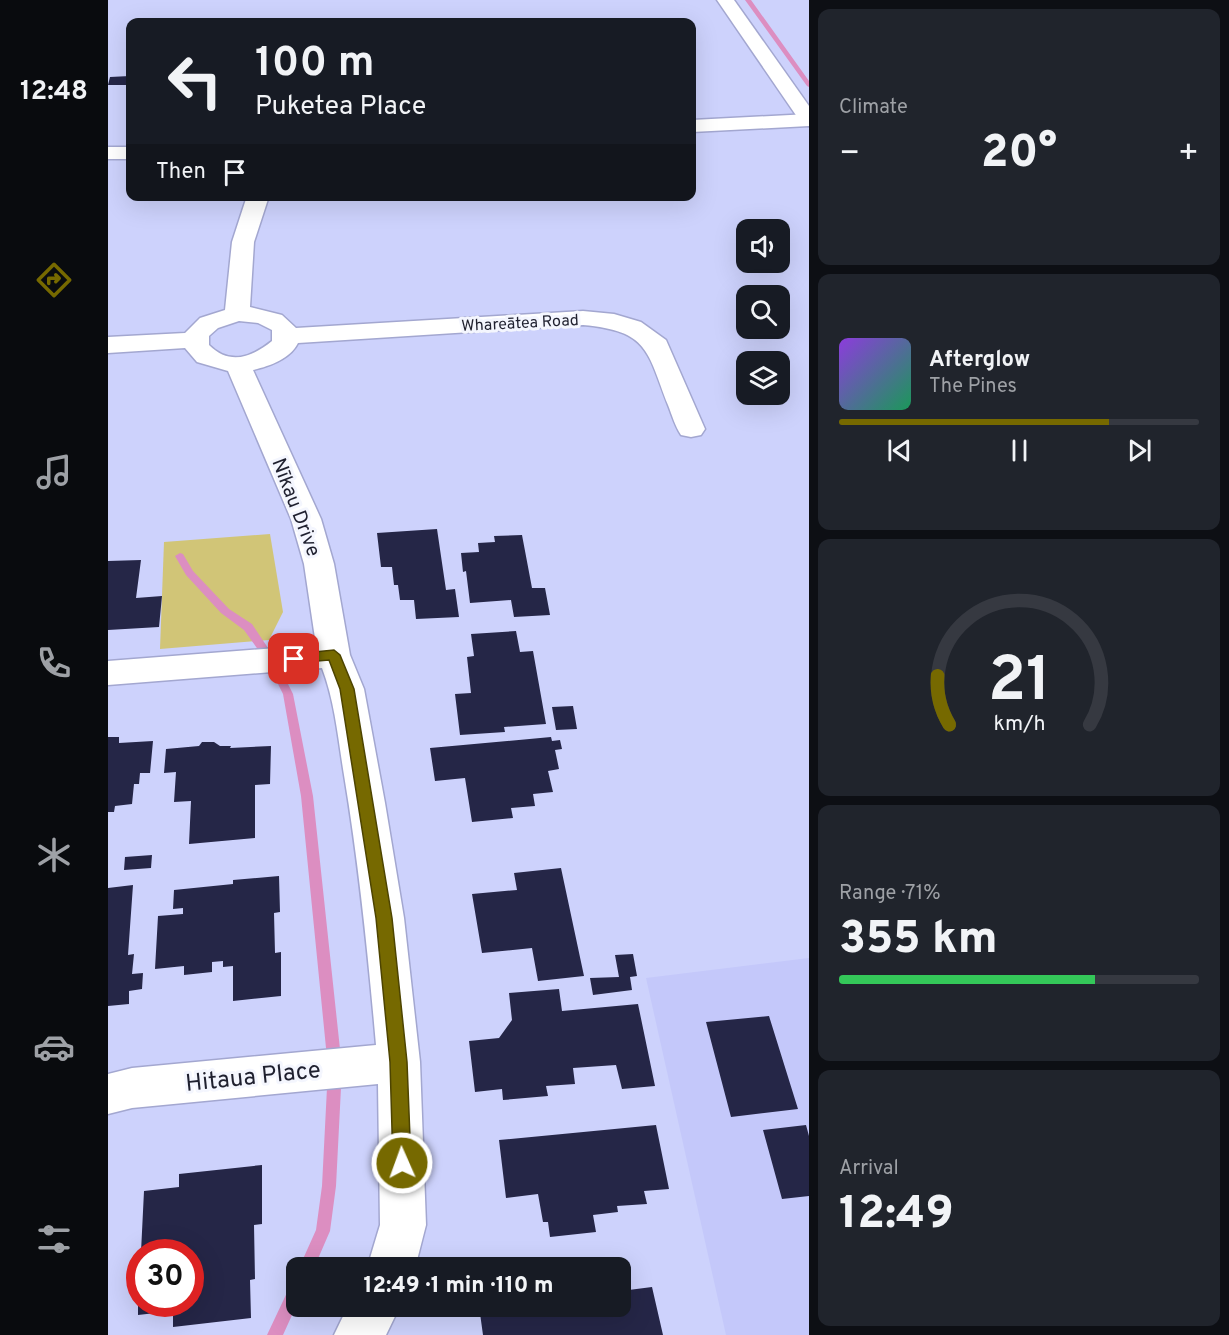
<!DOCTYPE html>
<html lang="en">
<head>
<meta charset="utf-8">
<style>
  :root { --surface:#171b24; --page:#20242c; --text:#f1f3f6; --muted:#9ea1a6; --line:#363941; --accent:#766900 }
  body { margin:0; font-family:Overpass,sans-serif; background:var(--page); color:var(--text); height:100vh; display:flex; flex-direction:column; font-size:22px; white-space:nowrap }
  * { box-sizing:border-box; margin:0 }
  p { font-size:20px; color:var(--muted) }
  .icon { flex:none; width:33px; height:33px; fill:none; stroke:currentColor; stroke-width:2; stroke-linecap:round; stroke-linejoin:round }
  .map { position:relative; flex:1; overflow:hidden }
  .details { display:flex; flex-direction:column; gap:9px; padding:9px; background:#0d0f14; width:420px }
  .details>* { flex:none }
  .banner { position:absolute; left:18px; top:18px; width:570px; height:183px; border-radius:12px; box-shadow:0 6px 24px #0002; background:#171b24; color:var(--text); overflow:hidden }
  .buttons { position:absolute; left:628px; top:219px; display:grid; gap:12px }
  .buttons a { display:grid; place-items:center; width:54px; height:54px; border-radius:12px; background:var(--surface); box-shadow:0 6px 24px #0002; font-size:30px }
  .speed { position:absolute; left:18px; top:1239px; display:flex; gap:12px; font-size:30px; font-weight:700; text-align:center }
  .speed>* { display:grid; place-content:center; width:78px; height:78px; border-radius:50%; background:var(--surface); box-shadow:0 6px 24px #0002; line-height:1 }
  .speed .limit { border:9px solid #d22; background:#fff; color:#111 }
  .pin { position:absolute; display:grid; place-items:center; width:51px; height:51px; color:#fff; margin:-26px; border-radius:12px; box-shadow:0 3px 9px #0006 }
  .me { position:absolute; width:66px; margin:-33px; rotate:358deg; stroke-linejoin:round; filter:drop-shadow(0 0 4px #0008) }
  .turn { display:flex; align-items:center; gap:21px; height:126px; padding:0 30px; font-size:27px }
  .turn .icon { width:78px; height:78px; stroke-width:2.5 }
  .turn b { display:block; font-size:42px; line-height:51px }
  .then { display:flex; align-items:center; height:57px; padding:0 30px; background:#0003; gap:12px; font-size:22px }
  .big { font-size:45px; font-weight:800; line-height:1.1 }
  .details .widget { flex:1; display:flex; flex-direction:column; justify-content:center; gap:9px; min-width:0; padding:0 21px; border-radius:12px; background:var(--page) }
  .details .dial { align-items:center; gap:0 }
  .dial svg { height:156px; overflow:visible; fill:none; stroke:var(--line); stroke-width:7; stroke-linecap:round; text-anchor:middle }
  .dial text { fill:var(--text); stroke:none }
  .song { display:flex; align-items:center; gap:18px }
  .cover { width:72px; height:72px; border-radius:9px; background:linear-gradient(135deg,hsl(270 70% 55%),hsl(150 70% 35%)) }
  .played { height:6px; border-radius:3px; background:linear-gradient(90deg,var(--accent) 75%,var(--line) 75%) }
  .keys { display:flex; justify-content:space-around; direction:ltr }
  .heat { display:flex; justify-content:space-between; align-items:center; font-size:33px; direction:ltr }
  .charge { height:9px; border-radius:4px; background:linear-gradient(90deg,#34c759 71%,var(--line) 0) }
  .trip { position:absolute; left:178px; top:1257px; width:345px; height:60px; border-radius:12px; background:var(--surface); box-shadow:0 6px 24px #0002; font-weight:800; line-height:60px; text-align:center }
  main { display:flex; flex:1; min-height:0 }
  .tab-bar { display:flex; flex-direction:column; width:108px; justify-content:space-around; align-items:center; background:#090b0e; color:var(--muted) }
  .tab-bar .icon { width:42px; height:42px }
  .tab-bar .current { color:var(--accent) }
  .tab-bar b { font-size:27px; color:var(--text) }
  .map>svg:first-child { display:block }
  .built { fill:#c4c8fa }
  .green { fill:#d1c577 }
  .lines { fill:none; stroke-linecap:round; stroke-linejoin:round }
  .stream { fill:#dc8ec1; fill-rule:evenodd }
  .building { fill:#252647 }
  .street-casing { stroke:#a3a7d0; stroke-width:3 }
  .secondary-casing { stroke:#a3a7d0; stroke-width:3 }
  .street { fill:#fff; fill-rule:evenodd }
  .secondary { fill:#fff; fill-rule:evenodd }
  .route { fill:#766900; stroke:#4d4400; stroke-width:1.5 }
  .labels { text-anchor:middle; stroke-width:6; stroke-linejoin:round; paint-order:stroke }
  .far-street-label { font-size:16px; fill:#1f202f; stroke:#f4f6fe }
  .street-label { font-size:20px; fill:#1f202f; stroke:#f4f6fe }
  .near-street-label { font-size:24px; fill:#1f202f; stroke:#f4f6fe }
</style>
</head>
<body>
<main>
<nav class="tab-bar">
<b>12:48</b>
<svg class="icon current" aria-label="directions" viewBox="0 0 24 24"><path d="M12 3l9 9-9 9-9-9zM9 14v-3h6M13 9l2 2-2 2"/></svg>
<svg class="icon" aria-label="music" viewBox="0 0 24 24"><path d="M9 18V5l10-2v13"/><circle cx="6" cy="18" r="3"/><circle cx="16" cy="16" r="3"/></svg>
<svg class="icon" aria-label="phone" viewBox="0 0 24 24"><path d="M5 4h4l2 5-3 2q2 4 5 5l2-3 5 2v4C11 20 4 13 5 4z"/></svg>
<svg class="icon" aria-label="climate" viewBox="0 0 24 24"><path d="M12 3v18M4 7l16 10M4 17L20 7"/></svg>
<svg class="icon" aria-label="car" viewBox="0 0 24 24"><path d="M5 17H2v-5l4-1 3-4h7l3 4 3 1v5h-3M9 17h6M6 11h13"/><circle cx="7" cy="17" r="2"/><circle cx="17" cy="17" r="2"/></svg>
<svg class="icon" aria-label="filters" viewBox="0 0 24 24"><path d="M4 7h16M4 17h16"/><circle cx="9" cy="7" r="2"/><circle cx="15" cy="17" r="2"/></svg>
</nav>
<div class="map">
<svg width="701" height="1335" viewBox="0 0 701 1335">
  <rect width="100%" height="100%" fill="#cdd2fc"/>
  <path class="built" d="M701 958V1335H618L538 978Z"/>
  <path class="green" d="M162 534 175 612 161 640 52 649 56 542Z"/>
  <g class="lines">
    <path class="stream" d="M637 0H643L701 81V87L699 86Z
      M72 553 75 554 85 571 121 609 144 624 168 660 185 694 205 796 234 1068 228 1186 222 1231 206 1268H191L208 1230 214 1186 220 1068 193 796 175 694 159 662 136 630 113 613 78 575 67 556Z
      M189 1279V1304L175 1335H159L184 1282Z"/>
  </g>
  <path class="building" d="M22 76V85H0L2 77Z
    M329 529 338 590 347 589 351 617 308 619 306 600H292L290 585H286L284 567H273L269 533Z
    M414 535 424 588H437L442 615 406 617 403 600 362 603 358 571 355 572 353 553 371 552 370 543 387 542 386 536Z
    M33 560 28 598 54 596 51 627 0 630V561Z
    M408 631 412 652 425 651 438 724 396 727 397 732 352 735 347 694 363 693 359 657 366 656 363 634Z
    M465 706 469 729 448 730 444 707Z
    M0 737H11V743L45 741 42 773H32L31 784H26L24 804 7 806 6 812H0Z
    M443 737 444 741 452 740 454 749 447 750 451 769 440 771 445 792 425 794 427 806 403 808 405 818 364 822 357 778 327 781 322 748Z
    M94 742H106L112 746H123L122 748 163 746 162 784 147 785V838L81 844 83 801 66 802 68 772 56 773 58 749 91 746Z
    M44 855 43 868 16 870 17 857Z
    M453 868 476 976 430 981 424 948 374 953 364 894 409 890 406 873Z
    M171 876 172 912 166 913 167 953 173 952V996L125 1001V966L115 967V961L104 962V972L76 975V966L47 969 50 916 75 914V908L65 909 66 890 125 884V880Z
    M25 885 20 955 26 954 24 974 35 973 34 989 21 991V1004L0 1006V888Z
    M525 954 529 976 522 977 524 990 485 995 482 978 511 977 507 955Z
    M451 989 454 1011 530 1004 547 1086 514 1089 508 1065 465 1068 467 1084 438 1086 440 1096 395 1100 394 1089 367 1092 361 1041 391 1038 404 1020 401 993Z
    M661 1016 690 1109 623 1117 598 1022Z
    M548 1125 561 1189 536 1191 539 1204 509 1206 510 1212 485 1215 488 1232 442 1237 440 1222H435L430 1194 398 1198 391 1140Z
    M698 1125 701 1136V1196L674 1199 655 1130Z
    M154 1165V1224L146 1225 147 1279 142 1280 143 1318 65 1327V1311L30 1315V1304H82V1252H33L36 1191 71 1187V1174Z
    M544 1287 555 1335H375L371 1306H513V1291Z"/>
  <g class="lines">
    <g class="street-casing">
      <path id="street" d="M701 114V126L584 132V120Z
        M0 147H22V159H0Z
        M139 196H161L146 242 142 307 174 315 188 328 475 311 506 314 533 322 558 340 597 429 593 435 583 437 573 435C567 426 564 415 560 405 539 351 541 331 475 325L190 343C182 359 162 366 145 370L213 519 226 564 242 655 256 689 277 803 296 918 312 1062 318 1225 307 1268H259L272 1225 270 1084 24 1108 0 1114V1074L24 1068 268 1045C260 954 251 865 236 775 230 739 227 702 214 668L0 685V661L208 645 196 564 183 519 120 371 89 362 77 348 0 353V337L77 333 92 318 117 310 124 242ZM131 321 150 323 164 330V341C144 357 122 366 101 345V336L110 328Z
        M240 1306H292L278 1335H226Z"/>
    </g>
    <g class="secondary-casing">
      <path id="secondary" d="M609 0H626L701 106V126L694 124Z"/>
    </g>
    <use href="#street" class="street"/>
    <use href="#secondary" class="secondary"/>
  </g>
  <path class="route" d="M226 650 232 655 246 689 284 918 299 1062 303 1163 300 1169 294 1172 287 1169 285 1163 282 1062 268 918 232 689 221 660 186 663 179 659 186 654Z"/>
  <g class="labels">
    <g class="far-street-label">
      <text transform="translate(412 322) rotate(-3)" y="6">Whareātea Road</text>
    </g>
    <g class="street-label">
      <text transform="translate(189 507) rotate(69)" y="7">Nīkau Drive</text>
    </g>
    <g class="near-street-label">
      <text transform="translate(145 1076) rotate(-6)" y="8">Hitaua Place</text>
    </g>
  </g>
</svg>
<div class="buttons">
<a><svg class="icon" aria-label="sound" viewBox="0 0 24 24"><path d="M4 9h4l5-4v14l-5-4H4zM17 9q2 3 0 6"/></svg></a>
<a><svg class="icon" aria-label="search" viewBox="0 0 24 24"><circle cx="10" cy="10" r="6"/><path d="M15 15l6 6"/></svg></a>
<a><svg class="icon" aria-label="layers" viewBox="0 0 24 24"><path d="M12 4l9 5-9 5-9-5zM3 14l9 5 9-5"/></svg></a>
</div>
<div class="speed"><div class="limit">30</div></div>
<div class="pin" style="left:186px;top:659px;background:#d93025"><svg class="icon" aria-label="arrive" viewBox="0 0 24 24"><path d="M6 21V4h12l-3 4 3 4H6"/></svg></div>
<svg class="me" style="left:294px;top:1163px" viewBox="-20 -20 40 40"><circle r="17" fill="#766900" stroke="#fff" stroke-width="3"/><path d="M0-11L8 9 0 5-8 9z" fill="#fff"/></svg>
<div class="trip">12:49 · 1 min · 110 m</div>
<div class="banner">
<div class="turn"><svg class="icon" aria-label="left" viewBox="0 0 24 24"><path d="M17 20v-9H6M10 6l-5 5 5 5"/></svg><div><b>100 m</b>Puketea Place</div></div>
<div class="then">Then<svg class="icon" aria-label="arrive" viewBox="0 0 24 24"><path d="M6 21V4h12l-3 4 3 4H6"/></svg></div>
</div>
</div>
<section class="details">
<div class="widget"><p>Climate</p>
<div class="heat"><a>−</a><b class="big">20°</b><a>+</a></div>
</div>
<div class="widget">
<div class="song"><i class="cover"></i><div><b>Afterglow</b><p>The Pines</p></div></div>
<div class="played"></div>
<div class="keys"><svg class="icon" aria-label="previous" viewBox="0 0 24 24"><path d="M18 5L8 12l10 7zM5 5v14"/></svg><svg class="icon" aria-label="pause" viewBox="0 0 24 24"><path d="M8 5v14M16 5v14"/></svg><svg class="icon" aria-label="next" viewBox="0 0 24 24"><path d="M6 5l10 7-10 7zM19 5v14"/></svg></div>
</div>
<div class="widget dial"><svg viewBox="0 0 100 80">
<path d="M14 69A42 42 0 1 1 86 69"/>
<path d="M14 69A42 42 0 0 1 8 44" stroke="#766900"/>
<text x="50" y="56" font-size="32" font-weight="700">21</text>
<text x="50" y="72" font-size="11">km/h</text>
</svg></div>
<div class="widget"><p>Range · 71%</p><b class="big">355 km</b><div class="charge"></div></div>
<div class="widget"><p>Arrival</p><b class="big">12:49</b></div>
</section>
</main>
</body>
</html>
